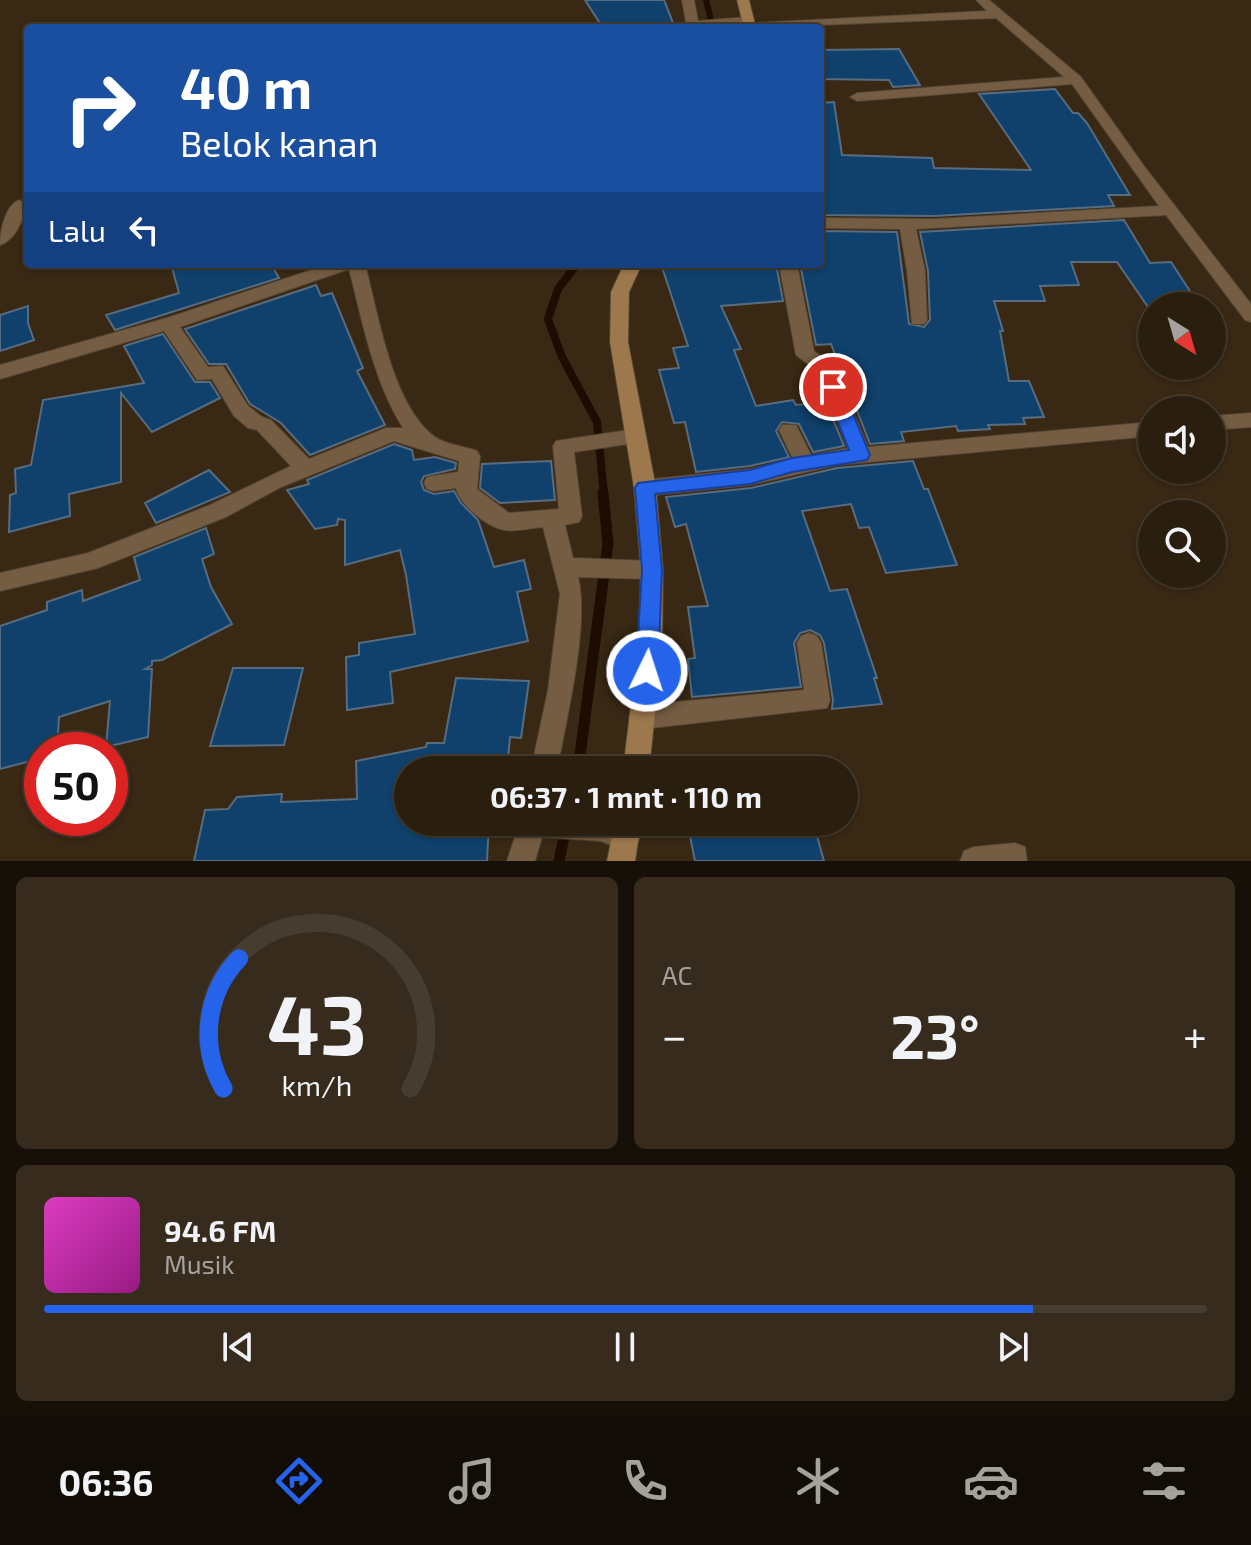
<!DOCTYPE html>
<html lang="id">
<head>
<meta charset="utf-8">
<style>
  :root { --surface:#2a1e0f; --page:#362b1d; --text:#f1f3f6; --muted:#a5a29e; --line:#463c2f; --accent:#2563eb }
  body { margin:0; font-family:"Exo 2",sans-serif; background:var(--page); color:var(--text); height:100vh; display:flex; flex-direction:column; font-size:30px; white-space:nowrap }
  * { box-sizing:border-box; margin:0 }
  p { font-size:26px; color:var(--muted) }
  .icon { flex:none; width:44px; height:44px; fill:none; stroke:currentColor; stroke-width:2; stroke-linecap:round; stroke-linejoin:round }
  .map { position:relative; height:861px; overflow:hidden }
  .drawer { display:flex; flex-direction:column; gap:16px; padding:16px; background:#171008; flex:1 }
  .drawer>* { flex:none }
  .banner { position:absolute; left:24px; top:24px; width:800px; height:244px; border-radius:8px; box-shadow:0 2px 6px #0004,0 0 0 2px var(--line); background:#1a4fa0; color:#fff; overflow:hidden }
  .needle { width:52px; rotate:143deg }
  .controls { position:absolute; left:1138px; top:292px; display:grid; gap:16px }
  .controls a { display:grid; place-items:center; width:88px; height:88px; border-radius:50%; background:var(--surface); box-shadow:0 2px 6px #0004,0 0 0 2px var(--line); font-size:40px }
  .speed { position:absolute; left:24px; top:732px; display:flex; gap:16px; font-size:40px; font-weight:700; text-align:center }
  .speed>* { display:grid; place-content:center; width:104px; height:104px; border-radius:50%; background:var(--surface); box-shadow:0 2px 6px #0004,0 0 0 2px var(--line); line-height:1 }
  .speed .limit { border:12px solid #d22; background:#fff; color:#111 }
  .pin { position:absolute; display:grid; place-items:center; width:68px; height:68px; color:#fff; margin:-34px; border:4px solid #fff; border-radius:50%; box-shadow:0 2px 8px #0007 }
  .me { position:absolute; width:88px; margin:-44px; rotate:4deg; stroke-linejoin:round; filter:drop-shadow(0 0 6px #0008) }
  .turn { display:flex; align-items:center; gap:28px; height:168px; padding:0 24px; font-size:36px }
  .turn .icon { width:104px; height:104px; stroke-width:2.5 }
  .turn b { display:block; font-size:56px; line-height:68px }
  .then { display:flex; align-items:center; height:76px; padding:0 24px; background:#0003; gap:16px; font-size:30px }
  .big { font-size:60px; font-weight:700; line-height:1.1 }
  .drawer .widget { flex:1; display:flex; flex-direction:column; justify-content:center; gap:12px; min-width:0; padding:0 28px; border-radius:12px; background:var(--page) }
  .drawer .dial { align-items:center; gap:0 }
  .dial svg { height:208px; overflow:visible; fill:none; stroke:var(--line); stroke-width:7; stroke-linecap:round; text-anchor:middle }
  .dial text { fill:var(--text); stroke:none }
  .song { display:flex; align-items:center; gap:24px }
  .cover { width:96px; height:96px; border-radius:12px; background:linear-gradient(135deg,hsl(310 70% 55%),hsl(310 70% 35%)) }
  .played { height:8px; border-radius:4px; background:linear-gradient(90deg,var(--accent) 85%,var(--line) 85%) }
  .keys { display:flex; justify-content:space-around; direction:ltr }
  .heat { display:flex; justify-content:space-between; align-items:center; font-size:44px; direction:ltr }
  .drawer .tiles { flex:1; display:grid; gap:16px; grid-template-columns:1fr 1fr }
  .widget:last-child { grid-column:span 2 }
  .trip { position:absolute; left:394px; top:756px; width:464px; height:80px; border-radius:40px; background:var(--surface); box-shadow:0 2px 6px #0004,0 0 0 2px var(--line); font-weight:700; line-height:80px; text-align:center }
  .menu { display:flex; height:128px; justify-content:space-around; align-items:center; background:#110c06; color:var(--muted) }
  .menu .icon { width:56px; height:56px }
  .menu .selected { color:var(--accent) }
  .menu b { font-size:36px; color:var(--text) }
  .map>svg:first-child { display:block }
  .lines { fill:none; stroke-linecap:round; stroke-linejoin:round }
  .stream-far2 { stroke:#1d0d00; stroke-width:6 }
  .stream-far1 { stroke:#1d0d00; stroke-width:8 }
  .stream { stroke:#1d0d00; stroke-width:11 }
  .building { fill:#0f416c; stroke:#586c80; stroke-width:2 }
  .minor-casing { stroke:#534431; stroke-width:2 }
  .secondary-casing { stroke:#534431; stroke-width:2 }
  .minor { fill:#745d42; fill-rule:evenodd }
  .secondary { fill:#9d784c; fill-rule:evenodd }
  .route { fill:#2563eb; stroke:#184099; stroke-width:2 }
</style>
</head>
<body>
<div class="map">
<svg width="1251" height="861" viewBox="0 0 1251 861">
  <rect width="100%" height="100%" fill="#382814"/>
  <g class="lines">
    <path class="stream-far2" d="M706 0 713 28"/>
    <path class="stream-far1" d="M577 264 558 289 548 319 562 357 597 422 604 495"/>
    <path class="stream" d="M578 770 608 544 603 493
      M559 861 567 822"/>
  </g>
  <path class="building" d="M585 0H664L675 28H603Z
    M899 49 920 85 893 87 889 80 820 79V50Z
    M1055 89 1073 113H1078L1087 123 1130 195H1108L1114 206 934 216 820 215V103L834 102 842 155 932 158 934 168 1031 170 979 94Z
    M1124 220 1150 263 1171 262 1199 305 1148 307 1117 262H1071L1079 285 1040 286 1045 301H994L1003 331H1000L1009 381H1029L1044 417 1023 418 1025 424 988 425 990 429 958 431 956 426 901 432 904 441 870 444 831 344 816 345 800 264H820V231L897 232 909 324 924 327 930 320 928 271 920 232Z
    M171 264H271L279 278 115 330 106 315 179 293Z
    M661 264H776L783 301 721 306 741 349 734 350 756 406 793 400 796 405 826 402 844 446 813 452 799 424 782 422 776 431 789 457 750 466 696 472 685 422 674 423 659 370 679 368 673 348 688 346Z
    M316 285 321 296 332 293 363 368 357 371 385 425 310 455 281 423 250 404 226 364H209L185 329Z
    M28 306V323L34 340 0 351V315Z
    M163 334 195 382H210L220 398 152 432 121 393V482L69 494 70 516 9 532 10 495 16 493 15 469 31 465 43 400 144 383 124 346Z
    M394 444 412 450 414 460 435 457 456 463 455 469 424 476 421 482 424 490 434 494 454 491 461 503 478 520 494 567 524 560 531 589 517 592 528 641 390 672 393 703 347 710 346 657 359 655V643L415 634 406 575 400 550 345 565V520L338 519 337 525 315 529 287 490 309 484 307 480Z
    M551 461 555 500 500 503 480 488 482 464Z
    M913 461 924 489H928L957 565 886 573 869 527 859 528 851 504 802 511 830 591 847 589 877 678H874L882 704 832 709 833 700 824 643 820 635 810 630 800 633 794 643 801 687 692 697 688 659 695 658 688 607 708 606 686 524 675 527 666 497 751 488 837 468Z
    M209 470 230 492 156 523 145 503Z
    M206 528 214 554 202 559 211 587 232 624 162 660 152 661V665L145 669H152L148 737 106 747 110 701 59 717 57 750H42V758L0 769V626L47 610V602L82 590 83 601 140 580 134 557Z
    M233 668H303L284 745 210 746Z
    M456 678 529 681 521 738 510 737 507 770H404L408 822H489L487 861H194L205 810 228 809 237 797 282 794 281 802 357 799 356 761 426 747 427 743H444Z
    M714 822H813L824 861H695L688 826Z"/>
  <g class="lines">
    <g class="minor-casing">
      <path id="minor" d="M682 0H694L698 21 748 17 752 18 753 23 987 11 976 0H989L1081 77 1144 166 1251 304V322L1245 320 1166 215 916 229 925 271 927 320 924 324H912L907 271 900 229 820 228V218L934 219 1159 206 1072 84 857 101 850 97 857 93 1064 77 996 18 743 28 744 25 687 28Z
        M19 200 27 205C22 220 17 239 0 245 0 231 5 206 19 200Z
        M329 264H365C378 313 392 406 435 437 447 445 464 446 477 451L480 456 477 489 509 513 559 509 553 446 556 441 635 429 642 431 645 436 642 441 635 443 574 452 582 516 579 522 565 525 573 558 652 561 660 563 663 570 660 577 652 579 578 577C590 623 566 721 557 770H531L548 690 560 594 543 527C531 528 516 532 504 530 487 527 460 505 456 488L434 491 427 489 424 483 427 477 458 472 459 461 394 441 279 488 226 517 98 568 0 591V573L88 553 210 505 291 466 257 430 248 428 234 416 212 379 197 380 164 331 0 379V365L170 317ZM349 269C363 323 373 380 403 428H386L309 459 271 420 262 417 248 406 223 366 208 367 180 327Z
        M779 264H797L814 351 826 360 829 381 840 382 843 387 868 447 1152 422V436L837 465 750 485 645 496 638 494 634 488 638 482 645 480 750 469 793 459 779 430 782 425H796L811 455 848 448 826 394 813 393 808 364 796 355Z
        M1251 413V427L1212 430V416Z
        M809 633 817 636 821 643 830 700 827 708 642 729 633 725 629 717 633 709 642 705 804 690 797 643 801 636Z
        M520 822H622L636 827 640 837 636 847 626 851 601 841 542 837 535 861H507Z
        M1015 843 1025 847 1027 861H960L964 851 974 847Z"/>
    </g>
    <g class="secondary-casing">
      <path id="secondary" d="M737 0H749L756 28H744Z
        M624 264H642L629 292 628 342 656 488 663 570 662 648 649 770H623L638 648 641 570 634 488 610 342 611 292Z
        M615 822H641L635 861H607Z"/>
    </g>
    <use href="#minor" class="minor"/>
    <use href="#secondary" class="secondary"/>
  </g>
  <path class="route" d="M833 381 842 387 870 455 867 460 792 472 750 484 655 494 662 570 658 671 655 678 647 681 639 678 636 671 642 570 635 488 638 483 750 470 792 458 849 450 824 387Z"/>
</svg>
<div class="controls">
<a><svg class="needle" viewBox="-14 -14 28 28"><path d="M0-13l5 13h-10z" fill="#e53935"/><path d="M0 13l5-13h-10z" fill="#a5a29e"/></svg></a>
<a><svg class="icon" aria-label="sound" viewBox="0 0 24 24"><path d="M4 9h4l5-4v14l-5-4H4zM17 9q2 3 0 6"/></svg></a>
<a><svg class="icon" aria-label="search" viewBox="0 0 24 24"><circle cx="10" cy="10" r="6"/><path d="M15 15l6 6"/></svg></a>
</div>
<div class="speed"><div class="limit">50</div></div>
<div class="pin" style="left:833px;top:387px;background:#d93025"><svg class="icon" aria-label="arrive" viewBox="0 0 24 24"><path d="M6 21V4h12l-3 4 3 4H6"/></svg></div>
<svg class="me" style="left:647px;top:671px" viewBox="-20 -20 40 40"><circle r="17" fill="#2563eb" stroke="#fff" stroke-width="3"/><path d="M0-11L8 9 0 5-8 9z" fill="#fff"/></svg>
<div class="trip">06:37 · 1 mnt · 110 m</div>
<div class="banner">
<div class="turn"><svg class="icon" aria-label="right" viewBox="0 0 24 24"><path d="M7 20v-9h11M14 6l5 5-5 5"/></svg><div><b>40 m</b>Belok kanan</div></div>
<div class="then">Lalu<svg class="icon" aria-label="left" viewBox="0 0 24 24"><path d="M17 20v-9H6M10 6l-5 5 5 5"/></svg></div>
</div>
</div>
<section class="drawer">
<div class="tiles">
<div class="widget dial"><svg viewBox="0 0 100 80">
<path d="M14 69A42 42 0 1 1 86 69"/>
<path d="M14 69A42 42 0 0 1 20 19" stroke="#2563eb"/>
<text x="50" y="56" font-size="32" font-weight="700">43</text>
<text x="50" y="72" font-size="11">km/h</text>
</svg></div>
<div class="widget"><p>AC</p>
<div class="heat"><a>−</a><b class="big">23°</b><a>+</a></div>
</div>
<div class="widget">
<div class="song"><i class="cover"></i><div><b>94.6 FM</b><p>Musik</p></div></div>
<div class="played"></div>
<div class="keys"><svg class="icon" aria-label="previous" viewBox="0 0 24 24"><path d="M18 5L8 12l10 7zM5 5v14"/></svg><svg class="icon" aria-label="pause" viewBox="0 0 24 24"><path d="M8 5v14M16 5v14"/></svg><svg class="icon" aria-label="next" viewBox="0 0 24 24"><path d="M6 5l10 7-10 7zM19 5v14"/></svg></div>
</div>
</div>
</section>
<nav class="menu">
<b>06:36</b>
<svg class="icon selected" aria-label="directions" viewBox="0 0 24 24"><path d="M12 3l9 9-9 9-9-9zM9 14v-3h6M13 9l2 2-2 2"/></svg>
<svg class="icon" aria-label="music" viewBox="0 0 24 24"><path d="M9 18V5l10-2v13"/><circle cx="6" cy="18" r="3"/><circle cx="16" cy="16" r="3"/></svg>
<svg class="icon" aria-label="phone" viewBox="0 0 24 24"><path d="M5 4h4l2 5-3 2q2 4 5 5l2-3 5 2v4C11 20 4 13 5 4z"/></svg>
<svg class="icon" aria-label="climate" viewBox="0 0 24 24"><path d="M12 3v18M4 7l16 10M4 17L20 7"/></svg>
<svg class="icon" aria-label="car" viewBox="0 0 24 24"><path d="M5 17H2v-5l4-1 3-4h7l3 4 3 1v5h-3M9 17h6M6 11h13"/><circle cx="7" cy="17" r="2"/><circle cx="17" cy="17" r="2"/></svg>
<svg class="icon" aria-label="filters" viewBox="0 0 24 24"><path d="M4 7h16M4 17h16"/><circle cx="9" cy="7" r="2"/><circle cx="15" cy="17" r="2"/></svg>
</nav>
</body>
</html>
